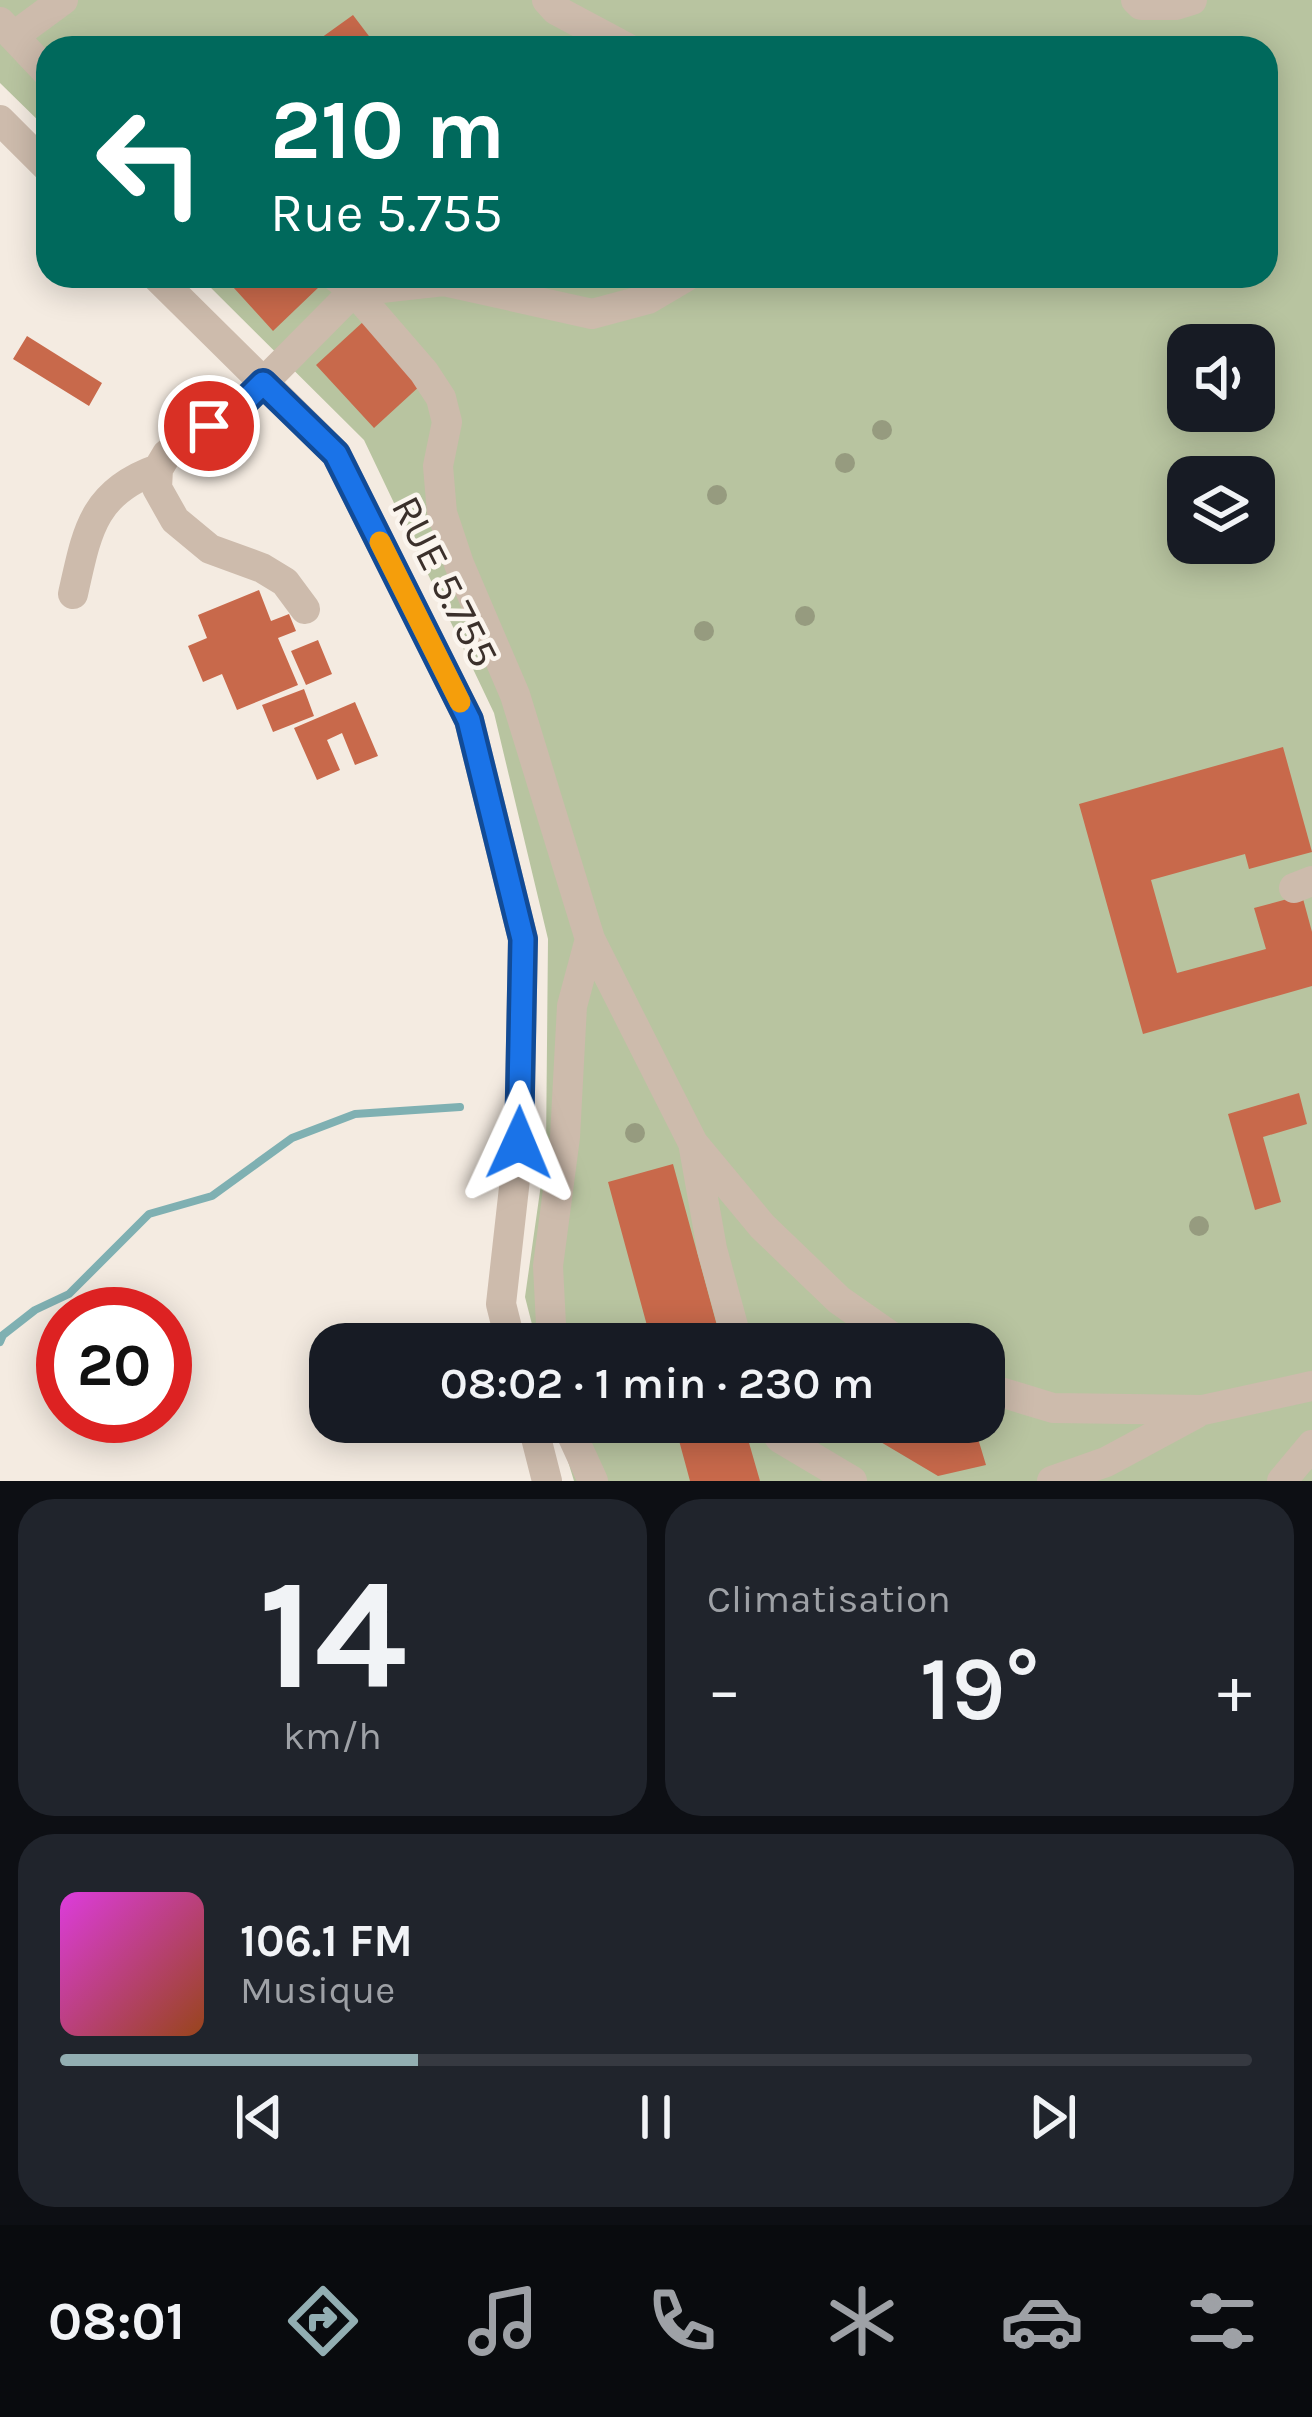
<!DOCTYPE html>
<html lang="fr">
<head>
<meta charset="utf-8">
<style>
  :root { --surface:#171b24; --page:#20242c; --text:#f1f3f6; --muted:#9ea1a6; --line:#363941; --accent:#92aeb2 }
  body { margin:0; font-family:Karla,sans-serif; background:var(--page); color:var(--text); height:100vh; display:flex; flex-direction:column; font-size:45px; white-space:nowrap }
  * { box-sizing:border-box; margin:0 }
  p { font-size:39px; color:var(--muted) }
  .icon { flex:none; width:66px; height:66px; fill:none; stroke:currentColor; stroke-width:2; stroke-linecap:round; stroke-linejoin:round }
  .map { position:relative; height:1481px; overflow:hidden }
  .sheet { display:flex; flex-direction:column; gap:18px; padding:18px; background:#0d0f14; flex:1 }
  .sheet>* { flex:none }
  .hud { position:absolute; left:36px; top:36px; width:1242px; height:252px; border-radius:36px; box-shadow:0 6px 30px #0003; background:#00695c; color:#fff; overflow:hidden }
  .buttons { position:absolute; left:1167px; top:324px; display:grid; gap:24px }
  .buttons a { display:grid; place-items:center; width:108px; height:108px; border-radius:24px; background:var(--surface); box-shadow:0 6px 30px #0003; font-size:60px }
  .speed { position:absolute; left:36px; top:1287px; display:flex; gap:24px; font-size:60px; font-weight:700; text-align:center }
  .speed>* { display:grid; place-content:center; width:156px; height:156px; border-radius:50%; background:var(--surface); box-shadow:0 6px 30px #0003; line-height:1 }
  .speed .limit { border:18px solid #d22; background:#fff; color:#111 }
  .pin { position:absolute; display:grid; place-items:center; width:102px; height:102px; color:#fff; margin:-51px; border:6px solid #fff; border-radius:50%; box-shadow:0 3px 12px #0007 }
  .me { position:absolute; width:132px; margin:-66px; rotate:1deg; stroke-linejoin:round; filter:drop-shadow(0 0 9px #0008) }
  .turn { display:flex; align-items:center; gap:42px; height:252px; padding:0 36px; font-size:54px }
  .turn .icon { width:156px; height:156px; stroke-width:2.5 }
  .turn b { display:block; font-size:84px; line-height:102px }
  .big { font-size:90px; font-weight:600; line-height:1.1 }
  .sheet .widget { flex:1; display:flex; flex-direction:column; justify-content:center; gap:18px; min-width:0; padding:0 42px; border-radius:36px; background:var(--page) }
  .sheet .dial { align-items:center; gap:0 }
  .dial b { font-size:156px; line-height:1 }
  .song { display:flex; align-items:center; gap:36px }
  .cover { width:144px; height:144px; border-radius:18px; background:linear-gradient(135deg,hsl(300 70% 55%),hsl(20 70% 35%)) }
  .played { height:12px; border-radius:6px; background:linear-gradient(90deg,var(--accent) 30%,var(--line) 30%) }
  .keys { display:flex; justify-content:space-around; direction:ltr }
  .heat { display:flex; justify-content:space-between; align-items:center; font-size:66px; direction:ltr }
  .sheet .tiles { flex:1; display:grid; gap:18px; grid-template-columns:1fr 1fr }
  .widget:last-child { grid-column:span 2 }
  .trip { position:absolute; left:309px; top:1323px; width:696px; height:120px; border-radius:36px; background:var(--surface); box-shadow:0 6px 30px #0003; font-weight:600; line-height:120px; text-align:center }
  .menu { display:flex; height:192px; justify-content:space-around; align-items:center; background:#090b0e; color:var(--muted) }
  .menu .icon { width:84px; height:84px }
  .menu .on { color:var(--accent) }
  .menu b { font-size:54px; color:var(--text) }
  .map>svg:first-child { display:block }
  .green { fill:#b8c4a0; fill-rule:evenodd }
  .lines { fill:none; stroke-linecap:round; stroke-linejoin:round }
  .stream { stroke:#7fb0b2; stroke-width:8 }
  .building { fill:#c8694b }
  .minor { stroke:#cdbbac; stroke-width:30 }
  .tree { fill:#969b7f }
  .route-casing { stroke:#114b97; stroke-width:30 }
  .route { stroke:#1a73e8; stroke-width:21 }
  .slow { stroke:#f59e0b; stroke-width:21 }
  .labels { text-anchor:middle; stroke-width:9; stroke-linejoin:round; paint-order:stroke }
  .street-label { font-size:42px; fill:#3b302b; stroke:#fbf5ee }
</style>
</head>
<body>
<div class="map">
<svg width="1312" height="1481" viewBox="0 0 1312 1481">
  <rect width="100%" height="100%" fill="#f4ebe1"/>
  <path class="green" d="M0 0H1312V1481H574L556 1422H984V1344H537L525 1297 546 1149 548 939 494 713 364 440 199 276H1266V48H48V130L0 83ZM1188 345H1254V411H1188ZM1188 477H1254V543H1188Z"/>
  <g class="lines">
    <path class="stream" d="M0 1342 3 1335 35 1310 69 1294 149 1214 212 1196 292 1138 355 1114 460 1107"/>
  </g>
  <path class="building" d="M353 15 378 48H307Z
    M223 276H311L320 286 273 331Z
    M364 321 422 384 374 428 316 365Z
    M27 336 102 383 89 406 13 359Z
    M259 590 271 621 289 614 296 631 278 638 298 685 237 710 222 674 203 682 188 646 207 638 198 615Z
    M318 640 332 674 306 685 291 651Z
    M304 689 314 716 273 732 262 705Z
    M355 702 378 756 355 765 342 733 327 740 340 770 317 780 294 728Z
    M1283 747 1312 852 1249 869 1245 854 1151 880 1177 973 1266 949 1254 908 1302 895 1312 932V986L1143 1034 1079 804Z
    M1299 1093 1307 1124 1263 1137 1281 1202 1255 1210 1228 1114Z
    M673 1164 722 1344H652L608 1182Z
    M832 1333 849 1344H789V1342Z
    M674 1422H743L760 1481H690Z
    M847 1422H973L986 1465 938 1476Z"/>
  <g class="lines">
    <path class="minor" d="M547 0 556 10 627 48
      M1136 0 1141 5H1176L1192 0
      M0 22 48 73
      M14 36 63 0
      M0 120 48 168
      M156 276 336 454 469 720 523 939 519 1143 501 1304 511 1344
      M335 276 354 291 424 372 441 398 447 422 438 466 442 513 459 564 515 695 590 939 693 1143 762 1226 839 1300 902 1344
      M73 594C87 532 92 492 158 469
      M305 609 285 582 262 568 210 549 175 520 157 488 158 469 167 454 239 407 354 291 444 281 592 314 648 299 687 276
      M1294 888 1312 881
      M694 1148 712 1249 738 1344
      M552 1344 548 1266 565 1137 572 1006 590 939
      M984 1387 1053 1408 1203 1410 1312 1386
      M532 1422 547 1481
      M566 1422 593 1481
      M769 1422 780 1438 852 1481
      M1052 1481 1106 1462 1197 1413
      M1282 1481 1312 1445"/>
  </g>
  <g class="tree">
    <circle cx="882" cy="430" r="10"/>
    <circle cx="845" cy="463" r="10"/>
    <circle cx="717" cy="495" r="10"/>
    <circle cx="805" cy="616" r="10"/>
    <circle cx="704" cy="631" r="10"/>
    <circle cx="635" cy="1133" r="10"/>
    <circle cx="1199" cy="1226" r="10"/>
  </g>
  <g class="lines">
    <g class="route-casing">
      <path id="route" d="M209 426 239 407 263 383 336 454 469 720 523 939 519 1143"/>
    </g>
    <use href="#route" class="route"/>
    <path class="slow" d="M380 542 460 702"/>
  </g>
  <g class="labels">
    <g class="street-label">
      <text transform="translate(446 581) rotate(63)" y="15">RUE 5.755</text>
    </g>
  </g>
</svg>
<div class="buttons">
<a><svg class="icon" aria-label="sound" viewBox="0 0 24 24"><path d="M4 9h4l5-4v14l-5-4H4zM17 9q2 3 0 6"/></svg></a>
<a><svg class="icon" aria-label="layers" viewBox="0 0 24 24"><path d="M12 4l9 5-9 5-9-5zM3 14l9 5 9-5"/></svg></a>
</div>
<div class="speed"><div class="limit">20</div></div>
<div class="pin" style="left:209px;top:426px;background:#d93025"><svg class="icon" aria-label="arrive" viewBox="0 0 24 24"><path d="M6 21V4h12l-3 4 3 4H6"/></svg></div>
<svg class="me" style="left:519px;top:1143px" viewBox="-20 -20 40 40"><path d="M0-17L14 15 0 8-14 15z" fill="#1a73e8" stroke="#fff" stroke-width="4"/></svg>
<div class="trip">08:02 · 1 min · 230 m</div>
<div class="hud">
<div class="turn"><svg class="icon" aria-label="left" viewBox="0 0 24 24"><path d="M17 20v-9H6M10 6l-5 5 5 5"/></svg><div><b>210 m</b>Rue 5.755</div></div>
</div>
</div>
<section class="sheet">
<div class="tiles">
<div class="widget dial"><b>14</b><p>km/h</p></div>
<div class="widget"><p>Climatisation</p>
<div class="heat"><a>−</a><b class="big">19°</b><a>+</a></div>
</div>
<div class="widget">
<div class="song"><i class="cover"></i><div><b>106.1 FM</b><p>Musique</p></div></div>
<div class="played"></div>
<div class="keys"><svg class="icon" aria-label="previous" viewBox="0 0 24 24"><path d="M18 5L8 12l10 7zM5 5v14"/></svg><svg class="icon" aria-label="pause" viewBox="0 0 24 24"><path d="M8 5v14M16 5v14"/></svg><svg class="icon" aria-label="next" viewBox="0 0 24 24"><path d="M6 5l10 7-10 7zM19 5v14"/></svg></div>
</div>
</div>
</section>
<nav class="menu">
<b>08:01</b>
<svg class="icon on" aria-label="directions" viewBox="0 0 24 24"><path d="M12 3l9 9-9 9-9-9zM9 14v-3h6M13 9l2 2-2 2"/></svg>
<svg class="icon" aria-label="music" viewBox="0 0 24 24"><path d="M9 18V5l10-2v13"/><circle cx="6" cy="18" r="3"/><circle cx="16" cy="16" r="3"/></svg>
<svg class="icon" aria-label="phone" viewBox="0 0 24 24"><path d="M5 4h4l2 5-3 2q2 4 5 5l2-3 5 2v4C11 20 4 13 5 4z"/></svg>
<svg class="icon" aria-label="climate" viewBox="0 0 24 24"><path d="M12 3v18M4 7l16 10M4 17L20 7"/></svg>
<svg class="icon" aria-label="car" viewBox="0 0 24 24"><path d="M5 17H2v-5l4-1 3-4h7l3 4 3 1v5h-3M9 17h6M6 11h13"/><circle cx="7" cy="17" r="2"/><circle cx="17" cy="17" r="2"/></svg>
<svg class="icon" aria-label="filters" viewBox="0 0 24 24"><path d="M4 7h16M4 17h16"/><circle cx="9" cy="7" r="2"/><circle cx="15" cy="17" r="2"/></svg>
</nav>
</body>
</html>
